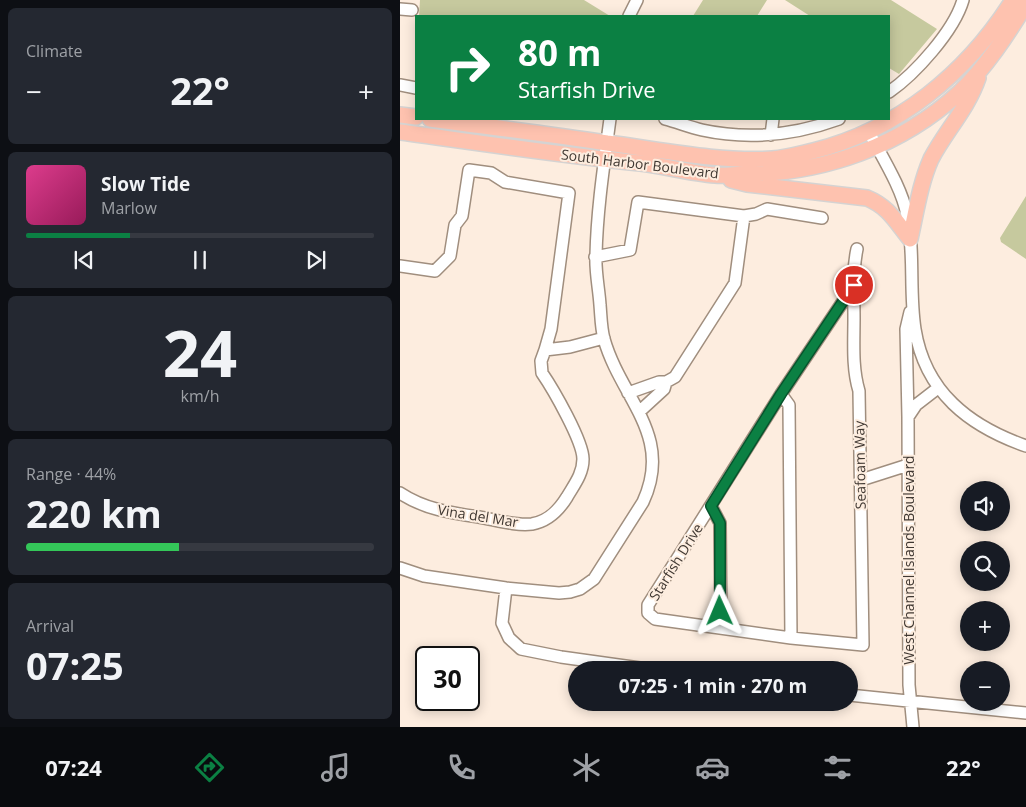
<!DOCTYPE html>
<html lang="en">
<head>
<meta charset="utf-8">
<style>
  :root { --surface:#171b24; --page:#242831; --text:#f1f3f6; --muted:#9ea1a6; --line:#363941; --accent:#0b8043 }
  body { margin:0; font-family:"Open Sans",sans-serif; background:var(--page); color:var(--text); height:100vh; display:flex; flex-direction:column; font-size:19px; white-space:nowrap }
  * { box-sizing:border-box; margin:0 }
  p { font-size:16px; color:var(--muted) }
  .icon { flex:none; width:28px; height:28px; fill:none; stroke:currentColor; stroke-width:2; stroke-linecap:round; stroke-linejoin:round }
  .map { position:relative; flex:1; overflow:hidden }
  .details { display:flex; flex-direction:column; gap:8px; padding:8px; background:#0d0f14; width:400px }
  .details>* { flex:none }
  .hud { position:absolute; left:15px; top:15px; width:475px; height:105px; border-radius:0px; box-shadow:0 2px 12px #0003; background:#0b8043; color:#fff; overflow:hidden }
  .buttons { position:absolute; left:560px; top:481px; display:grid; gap:10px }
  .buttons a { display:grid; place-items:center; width:50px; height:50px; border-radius:50%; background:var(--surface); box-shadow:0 2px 12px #0003; font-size:25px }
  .speed { position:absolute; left:15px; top:646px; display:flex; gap:10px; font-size:25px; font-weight:700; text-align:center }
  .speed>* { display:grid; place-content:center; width:65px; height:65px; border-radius:50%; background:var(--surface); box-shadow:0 2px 12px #0003; line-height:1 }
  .speed .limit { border:2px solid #111; border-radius:8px; background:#fff; color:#111 }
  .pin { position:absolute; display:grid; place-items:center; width:42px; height:42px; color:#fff; margin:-21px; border:2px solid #fff; border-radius:50%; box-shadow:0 1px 5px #0007 }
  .me { position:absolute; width:55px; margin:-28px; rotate:359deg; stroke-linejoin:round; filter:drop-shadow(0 0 4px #0008) }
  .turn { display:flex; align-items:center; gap:18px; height:105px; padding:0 20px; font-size:22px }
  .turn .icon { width:65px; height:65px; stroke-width:2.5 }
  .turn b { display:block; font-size:35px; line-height:42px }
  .big { font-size:38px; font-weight:700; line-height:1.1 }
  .details .card { flex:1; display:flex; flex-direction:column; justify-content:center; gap:8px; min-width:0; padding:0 18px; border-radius:8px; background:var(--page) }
  .details .dial { align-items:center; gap:0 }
  .dial b { font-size:65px; line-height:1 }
  .song { display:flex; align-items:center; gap:15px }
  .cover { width:60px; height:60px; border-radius:8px; background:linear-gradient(135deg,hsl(330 70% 55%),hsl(330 70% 35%)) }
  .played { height:5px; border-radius:2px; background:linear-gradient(90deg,var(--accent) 30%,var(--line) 30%) }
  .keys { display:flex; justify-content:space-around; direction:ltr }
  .heat { display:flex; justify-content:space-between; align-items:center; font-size:28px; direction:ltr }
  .charge { height:8px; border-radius:4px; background:linear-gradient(90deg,#34c759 44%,var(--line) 0) }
  .trip { position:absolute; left:168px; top:661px; width:290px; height:50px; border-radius:25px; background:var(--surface); box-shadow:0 2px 12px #0003; font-weight:700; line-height:50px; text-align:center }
  .tabs { display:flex; height:80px; justify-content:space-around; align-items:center; background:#090b0e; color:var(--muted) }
  .tabs .icon { width:35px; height:35px }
  .tabs .selected { color:var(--accent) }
  .tabs b { font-size:22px; color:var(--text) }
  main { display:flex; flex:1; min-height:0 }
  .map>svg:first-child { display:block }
  .water { fill:#c6c99e }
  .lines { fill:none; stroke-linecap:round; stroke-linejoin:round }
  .minor-casing { stroke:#a08e7e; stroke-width:14 }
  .major-casing { stroke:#d5d3d2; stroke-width:18 }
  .minor { stroke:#fff; stroke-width:11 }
  .major { stroke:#fec2af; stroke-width:15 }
  .route-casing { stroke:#07532c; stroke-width:12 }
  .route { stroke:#0b8043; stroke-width:9 }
  .labels { text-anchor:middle; stroke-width:4; stroke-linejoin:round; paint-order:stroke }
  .street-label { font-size:14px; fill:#403832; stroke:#fdeddf }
</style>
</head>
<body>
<main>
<section class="details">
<div class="card"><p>Climate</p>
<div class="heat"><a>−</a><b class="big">22°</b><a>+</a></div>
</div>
<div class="card">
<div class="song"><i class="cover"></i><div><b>Slow Tide</b><p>Marlow</p></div></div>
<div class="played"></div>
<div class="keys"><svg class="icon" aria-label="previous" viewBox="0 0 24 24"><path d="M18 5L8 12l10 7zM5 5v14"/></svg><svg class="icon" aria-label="pause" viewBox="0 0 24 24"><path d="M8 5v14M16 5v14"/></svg><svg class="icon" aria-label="next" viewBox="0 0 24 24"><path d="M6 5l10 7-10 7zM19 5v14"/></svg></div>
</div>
<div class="card dial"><b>24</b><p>km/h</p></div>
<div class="card"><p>Range · 44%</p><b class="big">220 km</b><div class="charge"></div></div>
<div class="card"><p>Arrival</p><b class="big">07:25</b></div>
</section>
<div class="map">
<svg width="626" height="727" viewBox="0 0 626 727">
  <rect width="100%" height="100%" fill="#fdeddf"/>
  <path class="water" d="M20 0H184L210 16H19Z
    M303 0H367L357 16H293Z
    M385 0H491L537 29 499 74 489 68V16H410Z
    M626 196V259L601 242 600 238Z"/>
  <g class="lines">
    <g class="minor-casing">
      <path id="minor" d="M0 9 12 10
        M229 16 237 0
        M0 85 16 88
        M489 92C515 74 554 31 563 0
        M265 119C277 122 289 127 302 130 348 140 395 135 439 119
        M469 132C482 157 502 188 507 215 515 252 509 291 515 329 525 392 569 426 626 446
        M371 135 373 119
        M195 257 230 250 238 202 344 216 356 214 367 209 422 218
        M0 266 35 271 50 256 55 225 62 216 69 170 91 173 105 182 169 193 151 329 145 350
        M454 285 381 394 248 605V613L255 619 391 638 463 645 459 391C452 368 454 343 454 318 454 295 452 272 457 249
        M228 393 259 382H266
        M381 394 389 405 391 638
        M240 411 264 389 266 382 275 377 335 283 344 216
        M508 417 506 329 510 312
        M461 480 508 465
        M0 493C24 509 51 513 79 517 96 520 116 526 132 524 149 521 159 510 167 497 174 485 183 474 183 459 183 441 153 389 142 373L141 361 145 350 170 347 204 338
        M311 506 320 523 321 628
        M0 568 24 576 106 588 159 593 170 592 180 589 194 579 243 502C274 435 221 399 204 339 201 328 201 316 200 305 199 289 195 271 196 255 197 210 204 164 210 119
        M106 588 102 623 109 638 121 649 161 657 254 670
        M449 695 626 713
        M513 727 509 685 508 417 516 405 538 388"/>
    </g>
    <g class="major-casing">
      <path id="major" d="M0 115 16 117
        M30 119C89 127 148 134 207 143 262 150 317 162 372 159 386 158 400 154 413 151 498 130 567 73 613 0
        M0 132C80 143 160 155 240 163 265 166 290 173 315 175 325 176 336 174 346 174 425 173 501 146 560 92 586 67 607 35 626 4
        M331 180 347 184 467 198C489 207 496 222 510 239
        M510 239C516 212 520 184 531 159 545 132 568 108 578 78"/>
    </g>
    <use href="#minor" class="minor"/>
    <use href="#major" class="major"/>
  </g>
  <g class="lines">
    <g class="route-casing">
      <path id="route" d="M320 611V523L311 506 381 394 454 285"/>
    </g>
    <use href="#route" class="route"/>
  </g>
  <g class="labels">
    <g class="street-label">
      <text transform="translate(240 164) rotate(7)" y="5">South Harbor Boulevard</text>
      <text transform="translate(460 465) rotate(-91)" y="5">Seafoam Way</text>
      <text transform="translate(78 516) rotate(9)" y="5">Vina del Mar</text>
      <text transform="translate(509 560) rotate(-90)" y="5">West Channel Islands Boulevard</text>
      <text transform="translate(276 562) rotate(-58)" y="5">Starfish Drive</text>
    </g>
  </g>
</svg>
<div class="buttons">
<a><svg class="icon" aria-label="sound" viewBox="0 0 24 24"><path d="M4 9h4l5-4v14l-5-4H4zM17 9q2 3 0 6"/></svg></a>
<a><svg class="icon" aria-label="search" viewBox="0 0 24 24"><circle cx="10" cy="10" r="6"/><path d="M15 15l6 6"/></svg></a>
<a>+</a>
<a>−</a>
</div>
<div class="speed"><div class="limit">30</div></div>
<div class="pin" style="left:454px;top:285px;background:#d93025"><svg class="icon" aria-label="arrive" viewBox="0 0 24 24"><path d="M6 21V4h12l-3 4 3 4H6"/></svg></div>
<svg class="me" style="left:320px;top:611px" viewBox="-20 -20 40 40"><path d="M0-17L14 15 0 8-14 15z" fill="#0b8043" stroke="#fff" stroke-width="4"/></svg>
<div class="trip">07:25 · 1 min · 270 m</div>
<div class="hud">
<div class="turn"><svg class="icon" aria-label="right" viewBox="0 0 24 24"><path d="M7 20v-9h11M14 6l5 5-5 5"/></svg><div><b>80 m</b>Starfish Drive</div></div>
</div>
</div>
</main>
<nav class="tabs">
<b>07:24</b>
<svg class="icon selected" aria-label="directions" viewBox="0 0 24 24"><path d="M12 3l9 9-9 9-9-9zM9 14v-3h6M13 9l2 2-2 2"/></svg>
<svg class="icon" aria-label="music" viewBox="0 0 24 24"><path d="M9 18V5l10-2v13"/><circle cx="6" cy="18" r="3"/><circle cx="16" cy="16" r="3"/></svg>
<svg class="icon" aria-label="phone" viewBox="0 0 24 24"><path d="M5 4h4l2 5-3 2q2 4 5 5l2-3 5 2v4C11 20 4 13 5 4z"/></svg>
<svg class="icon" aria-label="climate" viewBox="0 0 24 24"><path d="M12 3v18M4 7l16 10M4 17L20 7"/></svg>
<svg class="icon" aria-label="car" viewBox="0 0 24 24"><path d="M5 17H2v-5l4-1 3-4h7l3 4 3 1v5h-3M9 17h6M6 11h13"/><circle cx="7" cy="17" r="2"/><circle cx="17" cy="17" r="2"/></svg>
<svg class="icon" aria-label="filters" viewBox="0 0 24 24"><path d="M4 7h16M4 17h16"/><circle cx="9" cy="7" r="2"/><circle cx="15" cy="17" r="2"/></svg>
<b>22°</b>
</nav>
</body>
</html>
